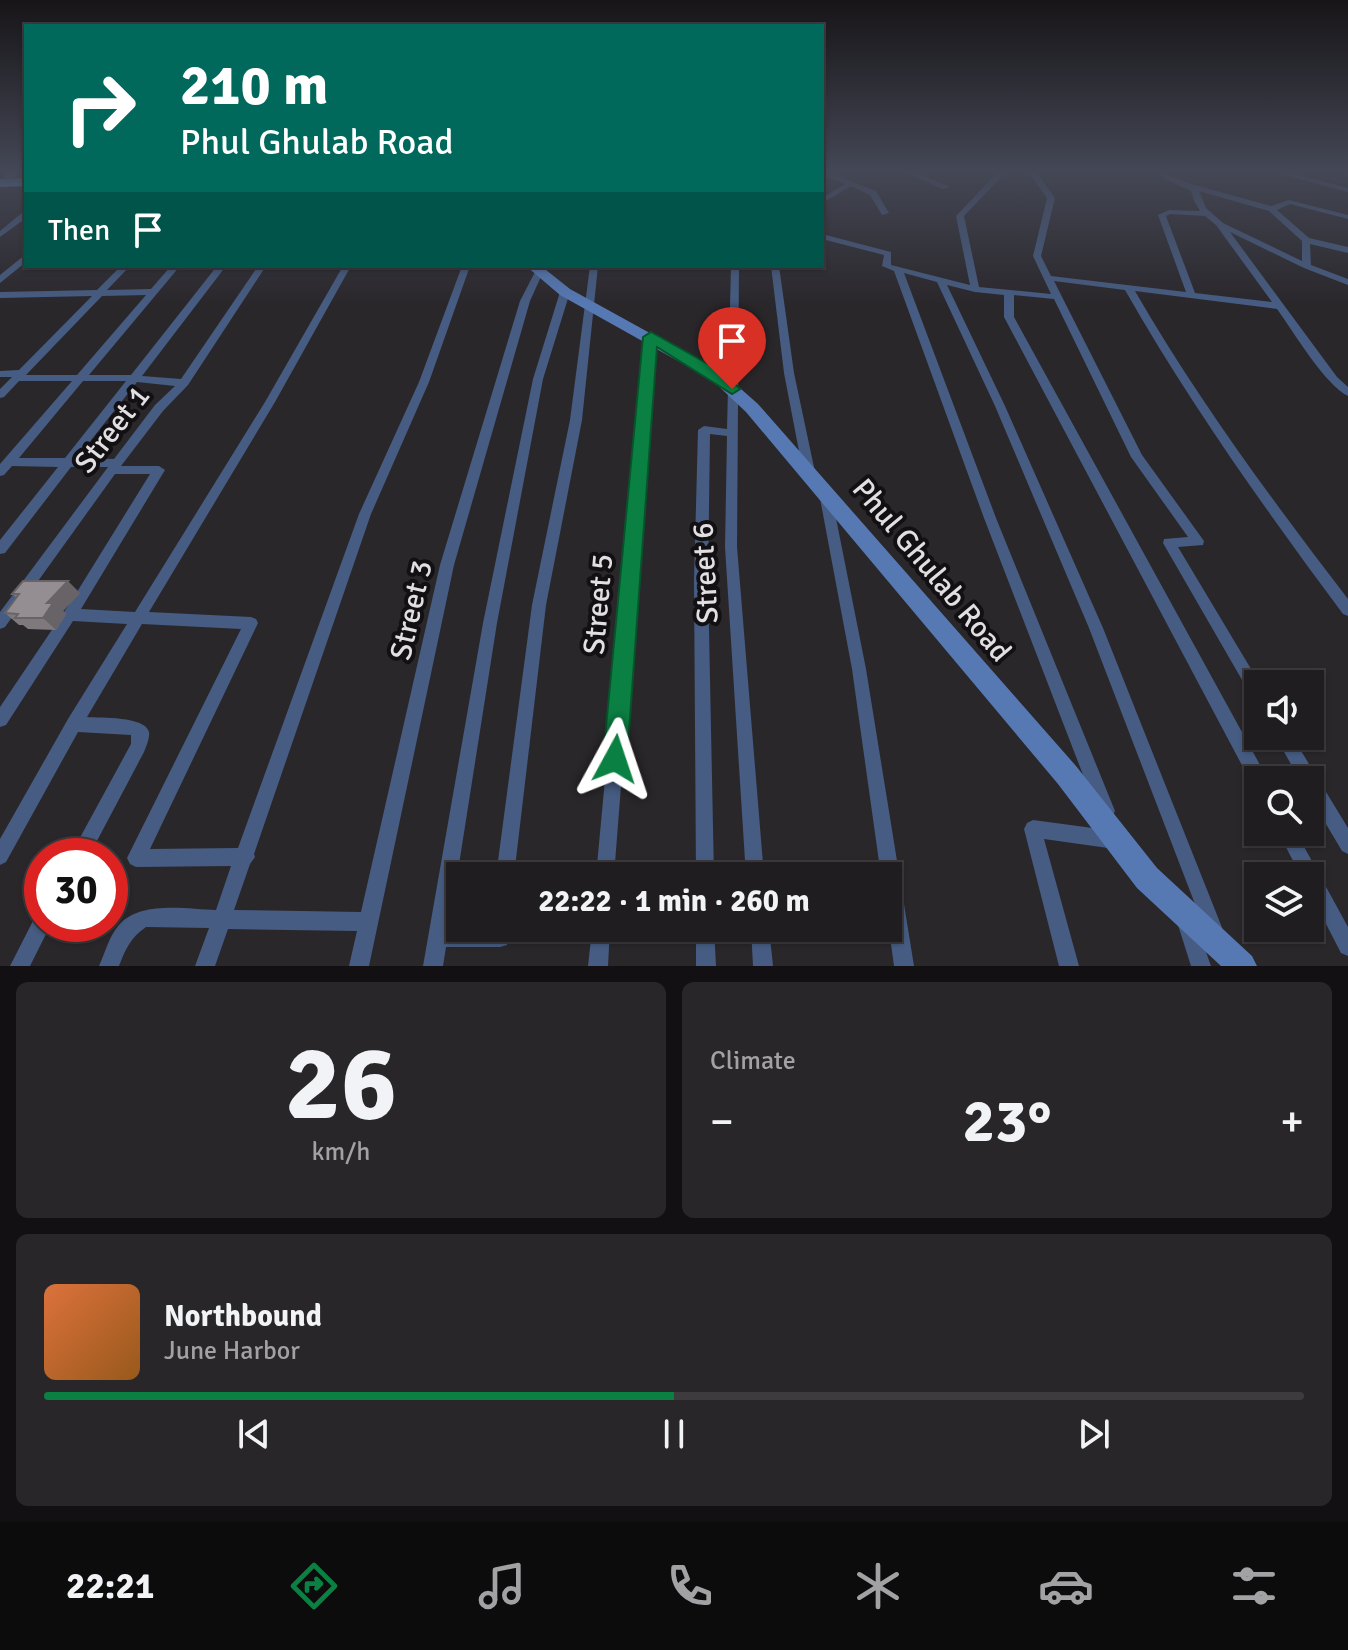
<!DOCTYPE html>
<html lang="en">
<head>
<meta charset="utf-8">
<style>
  :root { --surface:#201d20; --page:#282629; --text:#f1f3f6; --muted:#a2a2a5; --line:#3d3b3e; --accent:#0b8043 }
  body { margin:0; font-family:Signika,sans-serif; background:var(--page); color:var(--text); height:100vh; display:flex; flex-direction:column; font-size:30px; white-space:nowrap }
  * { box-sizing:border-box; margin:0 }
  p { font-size:26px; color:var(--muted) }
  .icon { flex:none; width:44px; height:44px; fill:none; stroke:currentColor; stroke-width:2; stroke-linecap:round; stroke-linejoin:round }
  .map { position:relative; height:966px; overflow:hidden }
  .side { display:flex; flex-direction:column; gap:16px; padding:16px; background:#121012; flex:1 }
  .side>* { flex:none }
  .hud { position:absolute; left:24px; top:24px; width:800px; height:244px; border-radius:0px; box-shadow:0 2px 6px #0004,0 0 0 2px var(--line); background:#00695c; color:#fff; overflow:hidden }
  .fabs { position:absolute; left:1244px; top:670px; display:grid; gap:16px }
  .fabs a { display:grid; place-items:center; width:80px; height:80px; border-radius:0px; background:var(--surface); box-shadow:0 2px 6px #0004,0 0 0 2px var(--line); font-size:40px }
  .speed { position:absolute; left:24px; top:838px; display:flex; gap:16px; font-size:40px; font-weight:700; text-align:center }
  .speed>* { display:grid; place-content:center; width:104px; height:104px; border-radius:50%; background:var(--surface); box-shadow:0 2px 6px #0004,0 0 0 2px var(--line); line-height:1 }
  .speed .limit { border:12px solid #d22; background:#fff; color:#111 }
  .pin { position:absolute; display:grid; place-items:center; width:68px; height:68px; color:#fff; margin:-82px -34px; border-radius:50% 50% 50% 0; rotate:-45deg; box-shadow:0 0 8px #0007 }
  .pin .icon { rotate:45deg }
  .me { position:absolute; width:88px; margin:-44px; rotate:5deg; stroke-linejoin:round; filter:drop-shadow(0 0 6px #0008) }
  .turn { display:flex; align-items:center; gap:28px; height:168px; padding:0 24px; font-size:36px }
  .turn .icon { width:104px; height:104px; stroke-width:2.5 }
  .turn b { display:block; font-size:56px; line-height:68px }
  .then { display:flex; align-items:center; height:76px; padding:0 24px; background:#0003; gap:16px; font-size:30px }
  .big { font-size:60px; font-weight:700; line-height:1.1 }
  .side .widget { flex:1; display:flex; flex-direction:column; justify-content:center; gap:12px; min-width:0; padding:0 28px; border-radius:12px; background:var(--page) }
  .side .dial { align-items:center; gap:0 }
  .dial b { font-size:104px; line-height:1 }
  .song { display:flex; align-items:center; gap:24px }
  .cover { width:96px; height:96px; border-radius:12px; background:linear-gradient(135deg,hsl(20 70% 55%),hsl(30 70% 35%)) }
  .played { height:8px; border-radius:4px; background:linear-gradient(90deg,var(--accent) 50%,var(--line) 50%) }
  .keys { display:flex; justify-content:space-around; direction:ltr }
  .heat { display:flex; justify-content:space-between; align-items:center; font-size:44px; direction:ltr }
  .side .tiles { flex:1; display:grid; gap:16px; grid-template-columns:1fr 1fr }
  .widget:last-child { grid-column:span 2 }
  .trip { position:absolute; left:446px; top:862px; width:456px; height:80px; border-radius:0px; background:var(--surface); box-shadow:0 2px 6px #0004,0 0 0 2px var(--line); font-weight:700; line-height:80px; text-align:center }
  .tab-bar { display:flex; height:128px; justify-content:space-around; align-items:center; background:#0d0c0d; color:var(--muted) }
  .tab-bar .icon { width:56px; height:56px }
  .tab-bar .current { color:var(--accent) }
  .tab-bar b { font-size:36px; color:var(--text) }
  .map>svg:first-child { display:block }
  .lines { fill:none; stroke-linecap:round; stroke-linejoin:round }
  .street { fill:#465c82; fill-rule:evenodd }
  .secondary { fill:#5679b4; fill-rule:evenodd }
  .highway { fill:#6ca2ff; fill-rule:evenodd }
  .wall { fill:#7f797d }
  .shaded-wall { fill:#686366 }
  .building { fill:#948d91; stroke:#686366; stroke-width:2 }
  .route { fill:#0b8043; stroke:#07532c; stroke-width:2 }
  .labels { text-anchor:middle; stroke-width:8; stroke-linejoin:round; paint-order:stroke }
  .street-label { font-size:30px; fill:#e1dfe2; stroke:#121012 }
</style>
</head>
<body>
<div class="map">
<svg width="1348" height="966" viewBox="0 0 1348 966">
  <rect width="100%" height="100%" fill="#2a272b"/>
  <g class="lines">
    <path class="street" d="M822 170 876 191 889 213 882 215 870 195 851 186 822 203V198L845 184 822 174Z
      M900 170H910L950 187 943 189Z
      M991 170H999L1003 175 964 216 979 287 1051 294 1033 256 1047 198 1027 170H1035L1055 198 1041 256 1051 276 1186 292 1158 215 1169 210 1200 211 1194 201 1191 191 1165 179 1156 170H1164L1170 176 1191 184 1271 206 1289 200 1348 215V219L1290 204 1277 210 1309 238 1348 247V253L1310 244 1311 265 1348 279V285L1304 268 1230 232 1337 377 1348 387V396C1325 385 1293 331 1277 309L1135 291C1198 400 1272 500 1348 599V616L1343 614C1265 509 1190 404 1125 290L1054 281 1142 455 1204 541 1203 545 1178 547 1260 684H1258V701L1253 699 1163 543 1164 539 1188 537 1131 457 1054 299 1014 295V317L1265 774 1267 780H1258V788L1253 786 1004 317V295L975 292 947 285 1005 406 1103 628 1223 930 1221 937 1214 939 1207 937 1205 930 1089 628 995 406 937 282 904 273 996 518 1115 811 1112 817 1106 820 1100 817 1097 811 984 518 894 271 882 266 884 255 822 239V234L891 252V265L970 285 956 216 995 175ZM1199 191 1269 211 1302 241V261L1223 223 1206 208ZM1170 214 1205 216 1216 225 1272 302 1195 293 1166 216Z
      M1266 170H1279L1348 188V192Z
      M23 212H26V218L0 237V231Z
      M26 254V262L0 283V275Z
      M121 266H130L107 290 151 289 171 266H180L89 375H131L217 266H226L142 376 181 379 258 266H266L188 385 163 411 121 466H159L165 470 81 609 135 612 265 402 343 266H351L275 402 149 612 251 617 256 619 258 623 150 849 238 848 359 514 419 382 462 266H470L429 382 371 514 254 854 255 857 250 864 234 910 361 912 440 565 520 301 536 270 543 272 530 301 454 565 369 966H349L357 931 228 929 215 966H195L209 928 146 927C131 937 125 950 119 966H99C105 953 109 937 118 926 139 900 186 909 216 910L231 866 136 867 130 864 127 858 241 629 142 624 87 717C100 718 145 716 149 732 150 738 146 747 144 752L89 856H70L131 744V735L78 732 6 862 0 865V839L68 719 127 624 73 621 6 725 0 727V707L72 600 150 474H115L5 627 0 629V612L108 467H71L5 553 0 554V540L58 467 12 466 4 475 0 476V464L72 381H19L4 397 0 398V389L12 377H0V371L19 370 92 296 0 298V292L97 290ZM146 295 77 375H26L102 296ZM83 381H126L65 458H19ZM137 382 175 386 155 405 114 459 77 458Z
      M590 266H598L582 420 546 605 514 876H496L532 605 570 420Z
      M731 266H739L737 547 764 876H746L725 547 727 436 710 434 708 581 714 876H696L694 581 698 430 704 426 727 429Z
      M771 266H779L794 373 815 472 809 476 803 472 784 373Z
      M565 289 570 292 543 379 497 623 449 928 500 929 507 931 509 938 507 945 500 947H446L443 966H423L483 623 533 379 560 292Z
      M651 334 656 337 614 876H596L646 337Z
      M825 488 831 493 866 669 914 966H894L888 922V876H881L852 669 819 493Z
      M1275 736H1292L1348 828V854L1342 851 1310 797V780H1300Z
      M1033 820 1115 831 1121 834 1124 840 1121 846 1115 849 1044 839 1079 966H1059L1024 829 1027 823Z
      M1278 832H1296L1348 927V956L1341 953 1310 893V876H1301Z
      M42 915V924H51L30 966H10L35 917Z
      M1187 916 1194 918 1211 966H1191L1178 925 1180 918Z
      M573 928H610L608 966H588L591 939 575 935Z
      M696 928H714L716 966H696Z
      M751 928H769L773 966H753Z"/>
    <path class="secondary" d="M10 170H22L13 178H5L4 176Z
      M526 266H541L570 289 724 374 758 404 1076 766 1157 868 1252 956 1257 966H1221L1137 888 1058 784 746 412 712 380 560 295Z"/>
    <path class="highway" d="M26 178V186L0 187V179Z"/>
  </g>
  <path class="wall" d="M80 593 63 611 66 614 56 630 28 629 23 625H19L5 613 17 598 12 594Z"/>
  <path class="shaded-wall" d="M68 581 80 593 63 611 66 614 56 630 43 618 47 603Z"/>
  <path class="building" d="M23 581H68L47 603H53L43 618H15L18 614 5 613 19 594H12Z"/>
  <linearGradient id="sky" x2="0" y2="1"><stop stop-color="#171518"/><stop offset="0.56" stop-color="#444755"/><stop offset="1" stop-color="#444755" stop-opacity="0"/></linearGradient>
  <rect width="1348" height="305" fill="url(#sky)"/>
  <path class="route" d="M651 332 724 373 740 389 732 394 657 347 627 759 624 768 615 771 606 768 603 759 643 337Z"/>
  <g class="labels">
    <g class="street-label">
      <text transform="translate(112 429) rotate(-52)" y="10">Street 1</text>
      <text transform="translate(932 570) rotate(50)" y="10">Phul Ghulab Road</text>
      <text transform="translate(705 573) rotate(-93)" y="10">Street 6</text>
      <text transform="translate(598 604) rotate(-85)" y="10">Street 5</text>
      <text transform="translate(411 610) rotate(-77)" y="10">Street 3</text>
    </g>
  </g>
</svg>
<div class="fabs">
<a><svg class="icon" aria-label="sound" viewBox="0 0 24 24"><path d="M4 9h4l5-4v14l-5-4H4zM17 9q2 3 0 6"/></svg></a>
<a><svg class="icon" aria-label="search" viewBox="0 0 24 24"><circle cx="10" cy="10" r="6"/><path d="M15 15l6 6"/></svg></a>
<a><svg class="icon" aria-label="layers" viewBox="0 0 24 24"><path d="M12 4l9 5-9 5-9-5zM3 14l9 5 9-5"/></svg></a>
</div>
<div class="speed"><div class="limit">30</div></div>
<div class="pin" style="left:732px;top:389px;background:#d93025"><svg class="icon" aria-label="arrive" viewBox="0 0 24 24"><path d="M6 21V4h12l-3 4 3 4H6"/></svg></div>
<svg class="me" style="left:615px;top:759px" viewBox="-20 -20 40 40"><path d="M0-17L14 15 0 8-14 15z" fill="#0b8043" stroke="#fff" stroke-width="4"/></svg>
<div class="trip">22:22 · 1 min · 260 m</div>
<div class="hud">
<div class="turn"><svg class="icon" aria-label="right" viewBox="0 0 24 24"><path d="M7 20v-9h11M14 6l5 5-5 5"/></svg><div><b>210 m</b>Phul Ghulab Road</div></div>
<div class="then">Then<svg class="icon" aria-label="arrive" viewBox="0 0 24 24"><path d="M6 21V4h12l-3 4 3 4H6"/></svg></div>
</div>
</div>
<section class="side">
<div class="tiles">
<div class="widget dial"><b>26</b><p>km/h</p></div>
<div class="widget"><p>Climate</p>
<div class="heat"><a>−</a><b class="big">23°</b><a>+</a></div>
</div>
<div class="widget">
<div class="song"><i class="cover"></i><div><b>Northbound</b><p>June Harbor</p></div></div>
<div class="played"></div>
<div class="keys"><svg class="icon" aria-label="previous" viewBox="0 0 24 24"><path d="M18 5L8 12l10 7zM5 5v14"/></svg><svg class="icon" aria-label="pause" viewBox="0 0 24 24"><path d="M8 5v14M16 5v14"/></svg><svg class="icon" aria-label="next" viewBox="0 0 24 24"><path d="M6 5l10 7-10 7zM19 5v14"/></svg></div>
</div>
</div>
</section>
<nav class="tab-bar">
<b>22:21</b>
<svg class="icon current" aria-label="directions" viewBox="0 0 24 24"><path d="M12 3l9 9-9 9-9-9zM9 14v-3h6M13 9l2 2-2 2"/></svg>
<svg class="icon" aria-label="music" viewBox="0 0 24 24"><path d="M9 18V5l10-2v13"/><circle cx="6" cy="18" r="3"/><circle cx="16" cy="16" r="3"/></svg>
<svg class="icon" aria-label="phone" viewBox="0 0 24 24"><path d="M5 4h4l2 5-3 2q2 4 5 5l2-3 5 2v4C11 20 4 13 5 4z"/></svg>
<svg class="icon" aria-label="climate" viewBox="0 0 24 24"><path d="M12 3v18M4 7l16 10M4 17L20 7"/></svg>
<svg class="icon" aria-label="car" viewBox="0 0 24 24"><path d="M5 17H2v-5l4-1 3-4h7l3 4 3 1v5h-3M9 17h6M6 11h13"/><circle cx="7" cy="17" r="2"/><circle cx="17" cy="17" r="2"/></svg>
<svg class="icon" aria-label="filters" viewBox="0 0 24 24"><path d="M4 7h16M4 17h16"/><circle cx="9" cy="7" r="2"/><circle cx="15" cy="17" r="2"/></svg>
</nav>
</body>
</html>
